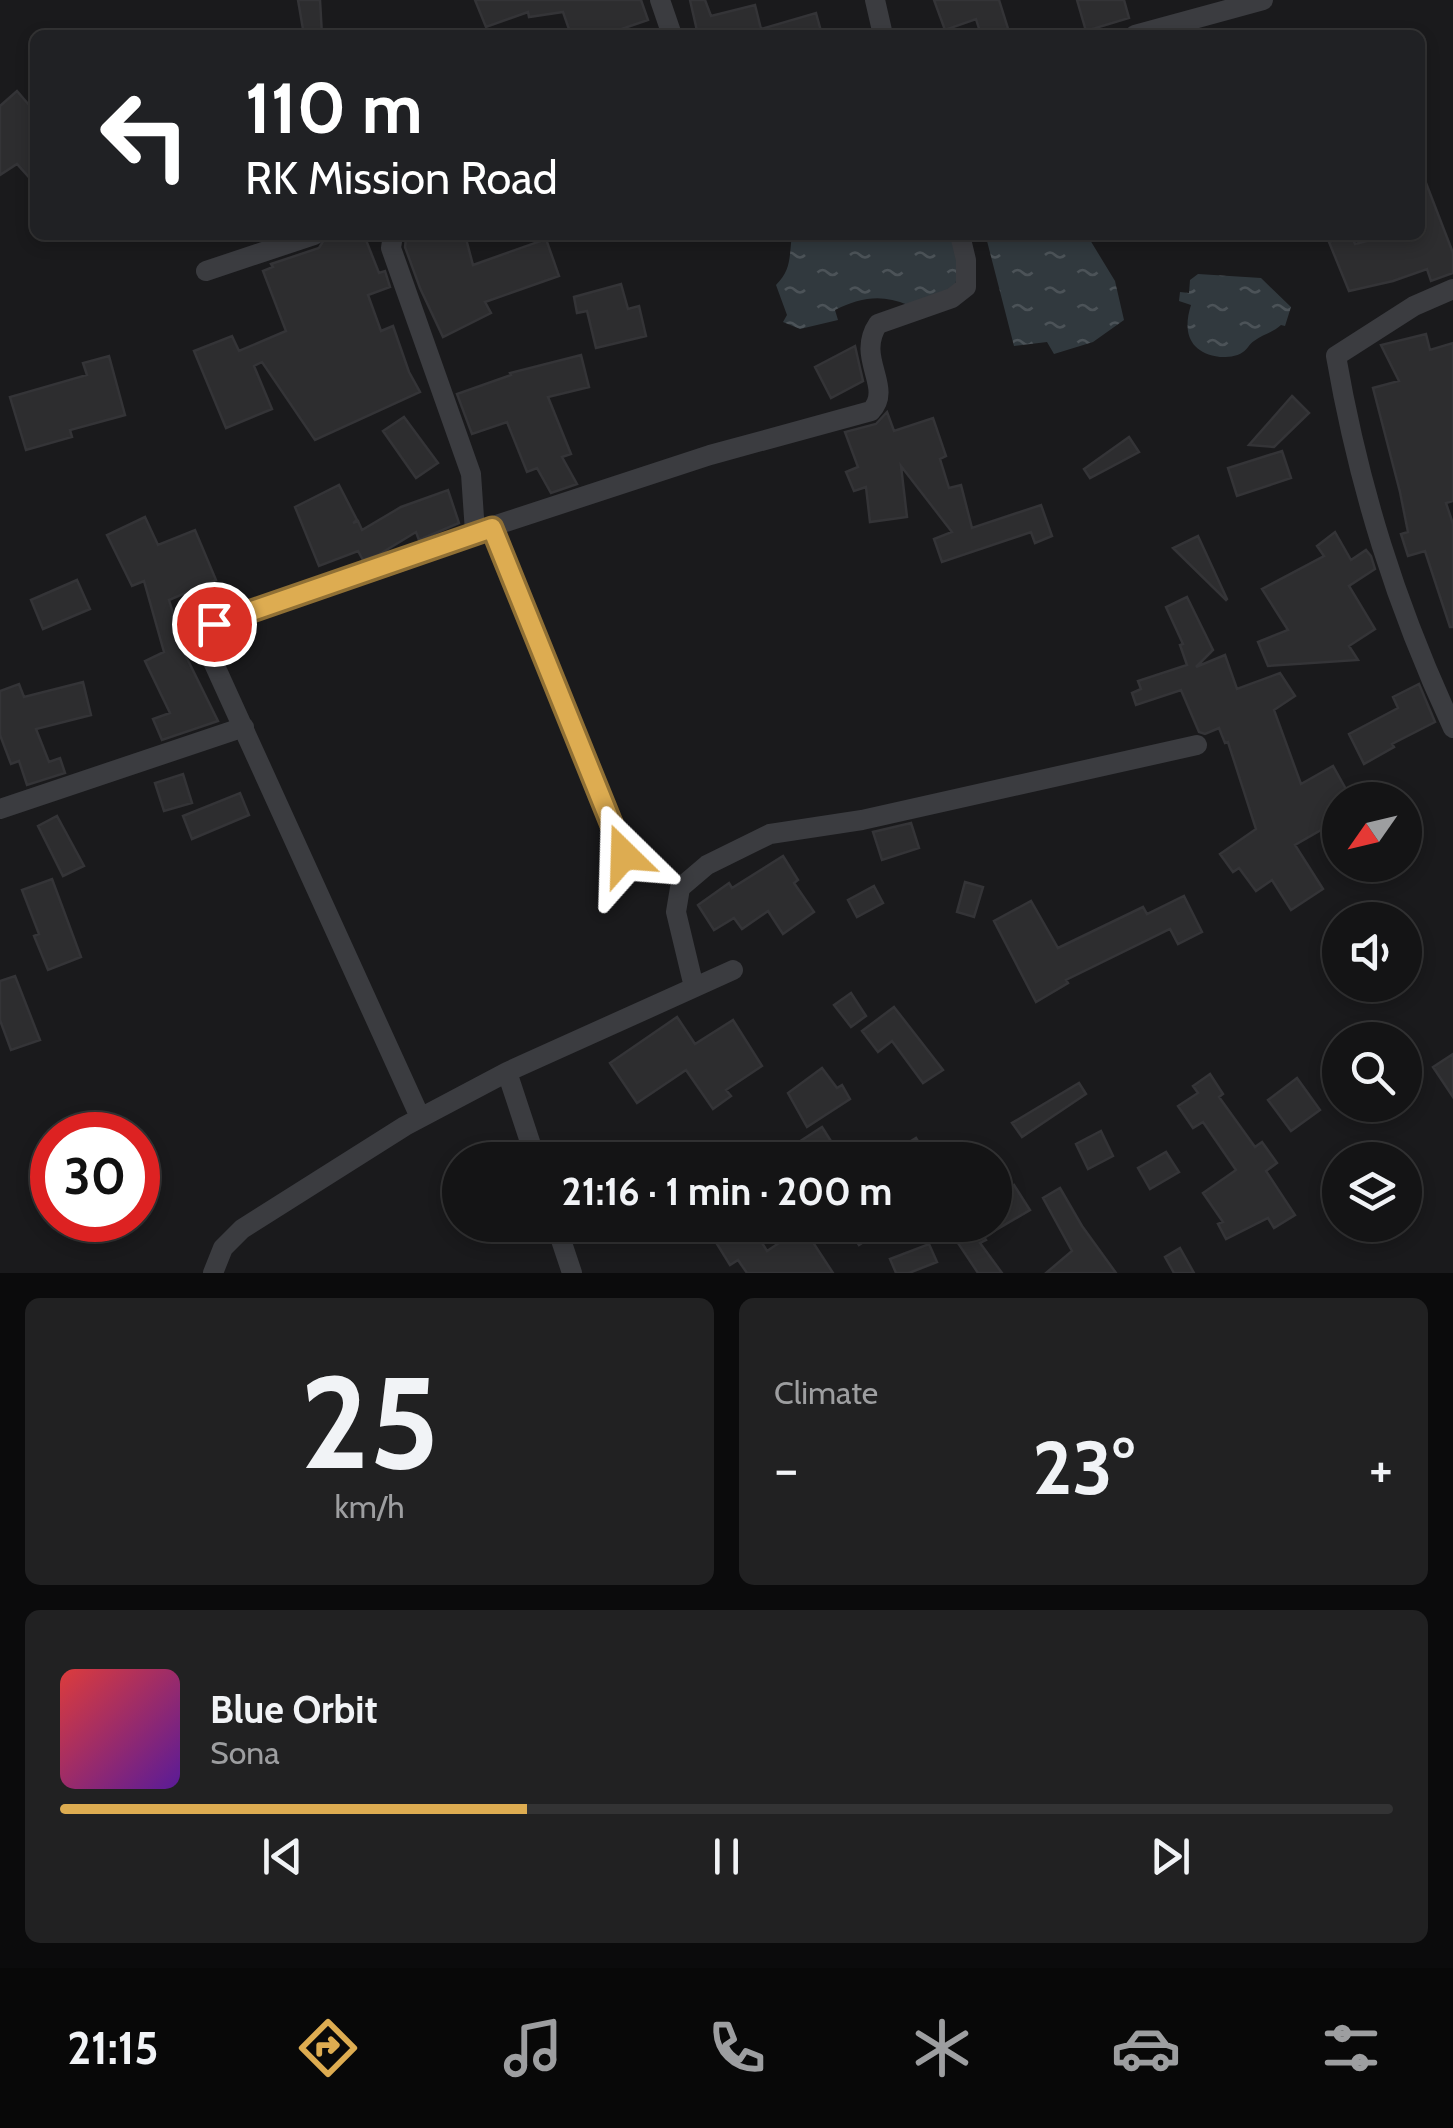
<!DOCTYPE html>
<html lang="en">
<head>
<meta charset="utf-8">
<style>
  :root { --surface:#141415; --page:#212122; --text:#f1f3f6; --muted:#9d9ea0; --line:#333334; --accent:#ddac51 }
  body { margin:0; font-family:Cabin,sans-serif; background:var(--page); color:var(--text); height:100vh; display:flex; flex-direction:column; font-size:38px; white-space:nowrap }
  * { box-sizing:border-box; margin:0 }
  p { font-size:32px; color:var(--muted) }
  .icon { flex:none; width:55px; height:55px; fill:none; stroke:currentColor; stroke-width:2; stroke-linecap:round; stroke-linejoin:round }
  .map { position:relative; height:1273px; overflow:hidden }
  .details { display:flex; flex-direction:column; gap:25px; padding:25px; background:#0b0b0c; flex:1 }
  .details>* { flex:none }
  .hud { position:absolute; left:30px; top:30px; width:1395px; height:210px; border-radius:15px; box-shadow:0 5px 15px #0003,0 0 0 2px var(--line); background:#202124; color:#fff; overflow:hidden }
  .needle { width:65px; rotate:236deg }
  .fabs { position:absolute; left:1322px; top:782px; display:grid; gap:20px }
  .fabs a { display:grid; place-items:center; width:100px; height:100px; border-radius:50%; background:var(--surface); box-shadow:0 5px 15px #0003,0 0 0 2px var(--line); font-size:50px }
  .speed { position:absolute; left:30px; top:1112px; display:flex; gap:20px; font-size:50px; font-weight:700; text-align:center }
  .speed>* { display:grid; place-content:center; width:130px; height:130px; border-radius:50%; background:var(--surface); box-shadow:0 5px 15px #0003,0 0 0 2px var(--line); line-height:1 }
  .speed .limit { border:15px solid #d22; background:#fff; color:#111 }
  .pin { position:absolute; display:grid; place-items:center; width:85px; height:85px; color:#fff; margin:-42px; border:5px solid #fff; border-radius:50%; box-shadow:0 2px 10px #0007 }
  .me { position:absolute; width:110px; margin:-55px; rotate:338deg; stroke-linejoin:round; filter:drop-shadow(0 0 8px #0008) }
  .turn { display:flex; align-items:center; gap:35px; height:210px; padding:0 50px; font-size:45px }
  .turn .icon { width:130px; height:130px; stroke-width:2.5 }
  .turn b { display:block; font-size:70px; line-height:85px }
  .big { font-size:75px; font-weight:700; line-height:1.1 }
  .details .card { flex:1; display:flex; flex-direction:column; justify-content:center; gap:15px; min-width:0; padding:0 35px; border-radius:15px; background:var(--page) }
  .details .dial { align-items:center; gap:0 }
  .dial b { font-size:130px; line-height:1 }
  .song { display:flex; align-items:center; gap:30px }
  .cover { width:120px; height:120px; border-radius:15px; background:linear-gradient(135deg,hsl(0 70% 55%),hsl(270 70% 35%)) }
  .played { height:10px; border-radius:5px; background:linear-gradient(90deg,var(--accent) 35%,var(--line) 35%) }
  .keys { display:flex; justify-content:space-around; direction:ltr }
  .heat { display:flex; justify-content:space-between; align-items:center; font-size:55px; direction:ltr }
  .details .tiles { flex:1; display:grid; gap:25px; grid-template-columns:1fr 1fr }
  .card:last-child { grid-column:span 2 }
  .trip { position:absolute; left:442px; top:1142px; width:570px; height:100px; border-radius:50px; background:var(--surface); box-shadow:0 5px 15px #0003,0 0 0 2px var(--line); font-weight:700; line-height:100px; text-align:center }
  .tabs { display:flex; height:160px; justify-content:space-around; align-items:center; background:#080808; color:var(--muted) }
  .tabs .icon { width:70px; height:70px }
  .tabs .active { color:var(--accent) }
  .tabs b { font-size:45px; color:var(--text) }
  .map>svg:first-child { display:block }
  .water { fill:url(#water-ripples) }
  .building { fill:#2d2d2f; stroke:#343437; stroke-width:2.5 }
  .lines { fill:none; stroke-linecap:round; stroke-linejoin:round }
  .street { stroke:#3b3c40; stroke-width:20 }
  .route-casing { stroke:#907035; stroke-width:25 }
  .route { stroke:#ddac51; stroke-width:18 }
</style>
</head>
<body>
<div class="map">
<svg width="1453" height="1273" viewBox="0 0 1453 1273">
  <defs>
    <pattern id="water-ripples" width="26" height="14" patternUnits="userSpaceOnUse" patternTransform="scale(2.5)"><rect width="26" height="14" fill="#31393e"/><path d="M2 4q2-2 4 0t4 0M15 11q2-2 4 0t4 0" fill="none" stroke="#4c5358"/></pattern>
  </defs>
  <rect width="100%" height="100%" fill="#1a1a1c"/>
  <path class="water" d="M792 235H951L959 262 955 287 908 305C882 294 861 297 835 310L838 320 800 329 783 322 787 315 776 285C792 269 789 256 792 235Z
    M996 235H1087L1115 281 1124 320 1093 342 1054 354 1047 342 1014 346 987 241Z
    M1198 274 1261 278 1291 307 1285 326 1281 325C1272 333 1263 334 1254 341 1249 344 1247 350 1243 352 1236 357 1227 357 1220 357 1190 353 1182 333 1191 305L1179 301 1180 292 1189 293 1190 280Z"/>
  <path class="building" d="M298 0H320L322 35H304Z
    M475 0H641L648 20 604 35H571L563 12 529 17 528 12 486 27Z
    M690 0H705L711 16 755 5 761 29 816 13 822 35H698Z
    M934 0H999L1010 35H981L976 19 945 30Z
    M1077 0H1124L1129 18 1086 31Z
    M17 91 35 112V184L17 164 0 175V106Z
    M1421 170 1453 253V273L1431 281 1427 269 1393 281 1349 291 1329 242 1346 235H1351L1355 244 1391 235H1420Z
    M327 235H364L379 273 385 271 390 287 368 295 381 331 393 326 409 372 420 392 315 440 262 362 254 366 272 409 226 428 194 351 232 336 239 351 286 331 263 271 273 267 271 264 319 248Z
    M421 235H465L473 265 546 239 559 276 485 302 491 313 443 337 420 288 405 247 406 238Z
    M621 284 628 309 639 306 646 336 596 348 587 311 577 313 574 297Z
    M1426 334 1430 350 1453 343V501L1446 503 1453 524V627H1450L1425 551 1408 556 1401 534 1408 532 1400 492 1373 388 1399 381 1381 345Z
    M855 346 863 381 831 398 815 367Z
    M581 355 589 387 548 397 571 454 562 457 577 484 551 493 537 468 527 472 507 422 472 434 457 394 511 375 510 373Z
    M109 356 125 415 70 430 72 437 26 450 10 397 87 375 83 363Z
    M1292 396 1309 413 1274 447 1249 445Z
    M887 412 894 431 933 418 946 456 940 459 949 488 961 485 972 528 1041 505 1052 536 1035 543 1031 532 942 562 934 539 952 532 901 466 907 517 870 522 866 487 854 491 846 472 858 467 845 432 876 424Z
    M404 417 438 463 416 478 383 431Z
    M1129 437 1139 452 1090 478 1084 469Z
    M1282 451 1291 478 1237 496 1228 468Z
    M339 485 357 520 353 523 358 521 362 530 401 507 448 490 459 523 419 540 416 532 378 555 363 560 358 551 319 566 295 507Z
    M145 517 158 545 195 530 216 580 169 600 179 633 175 634 218 721 162 740 153 719 170 713 145 661 164 652 144 581 132 586 107 535Z
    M1335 532 1351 560 1366 550 1371 556 1375 569 1349 586 1375 629 1349 646 1358 660 1268 666 1258 642 1288 630 1262 589 1324 556 1317 546Z
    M1198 536 1227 599 1226 600 1173 548Z
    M77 580 90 609 43 629 31 600Z
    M1187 597 1213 650 1196 667 1225 655 1237 689 1280 673 1295 696 1274 710 1301 784 1333 766 1352 800H1340V819L1295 845 1323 889 1291 910 1272 880 1256 891 1239 868 1233 872 1220 854 1256 829 1228 742 1225 743 1219 728 1205 734 1199 732 1181 690 1136 705 1132 693 1141 689 1138 681 1187 665 1180 645 1183 644 1166 607Z
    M83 682 91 715 36 729 49 762 60 758 65 773 27 785 19 761 11 764 0 735V691L19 684 24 697Z
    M1419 684 1435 722 1392 744 1394 747 1364 764 1349 734 1398 708 1393 697Z
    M183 774 192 803 164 811 155 783Z
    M240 793 249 815 192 839 183 816Z
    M57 816 84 866 63 876 38 826Z
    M911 823 919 848 882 860 873 832Z
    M783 856 798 880 794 883 814 912 783 934 768 911 742 929 734 918 714 930 698 905 729 883 732 888Z
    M52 879 81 957 48 970 34 936 39 934 22 890Z
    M965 882 983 887 974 917 957 912Z
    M874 886 883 903 857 917 848 900Z
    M1184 896 1202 932 1178 944 1170 929 1066 980 1068 983 1036 1002 994 921 1031 901 1058 948 1143 907 1147 914Z
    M15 976 40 1040 11 1050 0 1020V981Z
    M851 993 866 1016 851 1027 834 1005Z
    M894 1007 943 1070 923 1083 892 1041 878 1052 862 1031Z
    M677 1017 695 1044 733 1020 762 1066 726 1090 731 1096 713 1109 686 1070 637 1103 610 1063Z
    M1453 1054V1097L1433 1067Z
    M822 1068 837 1088 842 1085 850 1099 807 1127 788 1093Z
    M1210 1074 1223 1094 1219 1097 1255 1147 1262 1142 1277 1163 1266 1171 1295 1215 1274 1228 1268 1218 1226 1239 1218 1224 1223 1222 1203 1193 1236 1170 1203 1122 1193 1128 1178 1106 1198 1093 1193 1086Z
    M1297 1078 1320 1110 1291 1131 1268 1100Z
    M1079 1083 1086 1094 1022 1137 1012 1123Z
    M822 1127 843 1160H806L796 1144Z
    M1101 1131 1113 1156 1088 1169 1076 1144Z
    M916 1138 930 1160H880Z
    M1166 1152 1179 1172 1150 1189 1138 1168Z
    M1014 1185 1030 1210 984 1237 986 1240 980 1243 1002 1273H978L946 1225H995V1196Z
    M1060 1188 1082 1226 1116 1273H1046L1072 1251 1043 1198Z
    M751 1225 767 1251 803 1227 833 1273H747L738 1260 730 1265 717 1244Z
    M845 1225H889L859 1245Z
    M929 1244 937 1262 909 1273H896L890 1259Z
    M1180 1248 1194 1273H1174L1165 1257Z"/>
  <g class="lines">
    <path class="street" d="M660 0 672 35
      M875 0 883 35
      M1135 35 1263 0
      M393 235 391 248 471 474 475 532 400 562 214 624 205 631V644L420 1117
      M206 271 314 235
      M1453 289 1414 306 1336 356C1359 488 1396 606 1453 728
      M492 528 624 855
      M475 532 710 455 871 411C894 387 855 358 878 324L952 298 966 287V260L960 235
      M0 809 244 727
      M694 987 676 912 680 888 707 865 770 834 862 820 1197 745
      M507 1072 536 1160
      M556 1225 572 1273
      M213 1273 223 1248 242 1229 405 1126 507 1072 733 970"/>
  </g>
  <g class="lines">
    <g class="route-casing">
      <path id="route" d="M214 624 492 528 624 855"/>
    </g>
    <use href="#route" class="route"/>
  </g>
</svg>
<div class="fabs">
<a><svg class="needle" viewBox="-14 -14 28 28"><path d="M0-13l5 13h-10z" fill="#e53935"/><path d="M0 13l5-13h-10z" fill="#9d9ea0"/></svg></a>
<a><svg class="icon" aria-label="sound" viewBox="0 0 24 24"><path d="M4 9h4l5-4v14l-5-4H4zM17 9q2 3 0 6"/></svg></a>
<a><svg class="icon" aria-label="search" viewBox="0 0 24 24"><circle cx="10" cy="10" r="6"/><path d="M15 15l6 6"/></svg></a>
<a><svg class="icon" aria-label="layers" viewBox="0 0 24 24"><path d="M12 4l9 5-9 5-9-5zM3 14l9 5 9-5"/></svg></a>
</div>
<div class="speed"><div class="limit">30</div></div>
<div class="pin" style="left:214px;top:624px;background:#d93025"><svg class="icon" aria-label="arrive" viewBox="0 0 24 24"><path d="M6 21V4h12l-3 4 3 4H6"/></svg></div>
<svg class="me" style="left:624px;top:855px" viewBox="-20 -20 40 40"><path d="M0-17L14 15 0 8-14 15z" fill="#ddac51" stroke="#fff" stroke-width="4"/></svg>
<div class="trip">21:16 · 1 min · 200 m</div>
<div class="hud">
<div class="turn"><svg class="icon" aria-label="left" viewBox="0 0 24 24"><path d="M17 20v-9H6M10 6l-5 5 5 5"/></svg><div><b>110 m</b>RK Mission Road</div></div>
</div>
</div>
<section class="details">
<div class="tiles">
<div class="card dial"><b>25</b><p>km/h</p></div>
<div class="card"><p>Climate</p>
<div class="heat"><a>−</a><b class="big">23°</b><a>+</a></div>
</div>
<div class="card">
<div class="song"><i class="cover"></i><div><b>Blue Orbit</b><p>Sona</p></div></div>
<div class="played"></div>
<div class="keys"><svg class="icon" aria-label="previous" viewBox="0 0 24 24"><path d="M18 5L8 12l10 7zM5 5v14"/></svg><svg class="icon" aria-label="pause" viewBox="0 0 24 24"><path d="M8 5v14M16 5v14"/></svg><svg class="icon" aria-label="next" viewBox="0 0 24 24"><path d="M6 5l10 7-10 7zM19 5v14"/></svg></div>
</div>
</div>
</section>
<nav class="tabs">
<b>21:15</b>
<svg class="icon active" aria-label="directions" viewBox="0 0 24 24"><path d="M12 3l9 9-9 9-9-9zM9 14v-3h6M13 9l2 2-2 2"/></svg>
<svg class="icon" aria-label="music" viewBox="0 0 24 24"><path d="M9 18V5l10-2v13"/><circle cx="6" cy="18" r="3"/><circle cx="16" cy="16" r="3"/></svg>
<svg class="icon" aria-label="phone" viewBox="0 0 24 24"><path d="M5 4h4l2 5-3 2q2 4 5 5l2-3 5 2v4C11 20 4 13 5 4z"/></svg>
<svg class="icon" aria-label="climate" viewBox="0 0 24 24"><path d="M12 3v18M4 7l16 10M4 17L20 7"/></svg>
<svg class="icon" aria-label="car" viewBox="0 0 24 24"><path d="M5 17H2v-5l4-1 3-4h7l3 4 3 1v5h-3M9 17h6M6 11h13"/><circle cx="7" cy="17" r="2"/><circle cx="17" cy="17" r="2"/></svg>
<svg class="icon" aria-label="filters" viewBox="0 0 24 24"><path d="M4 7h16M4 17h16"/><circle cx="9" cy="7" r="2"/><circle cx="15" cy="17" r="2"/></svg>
</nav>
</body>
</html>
